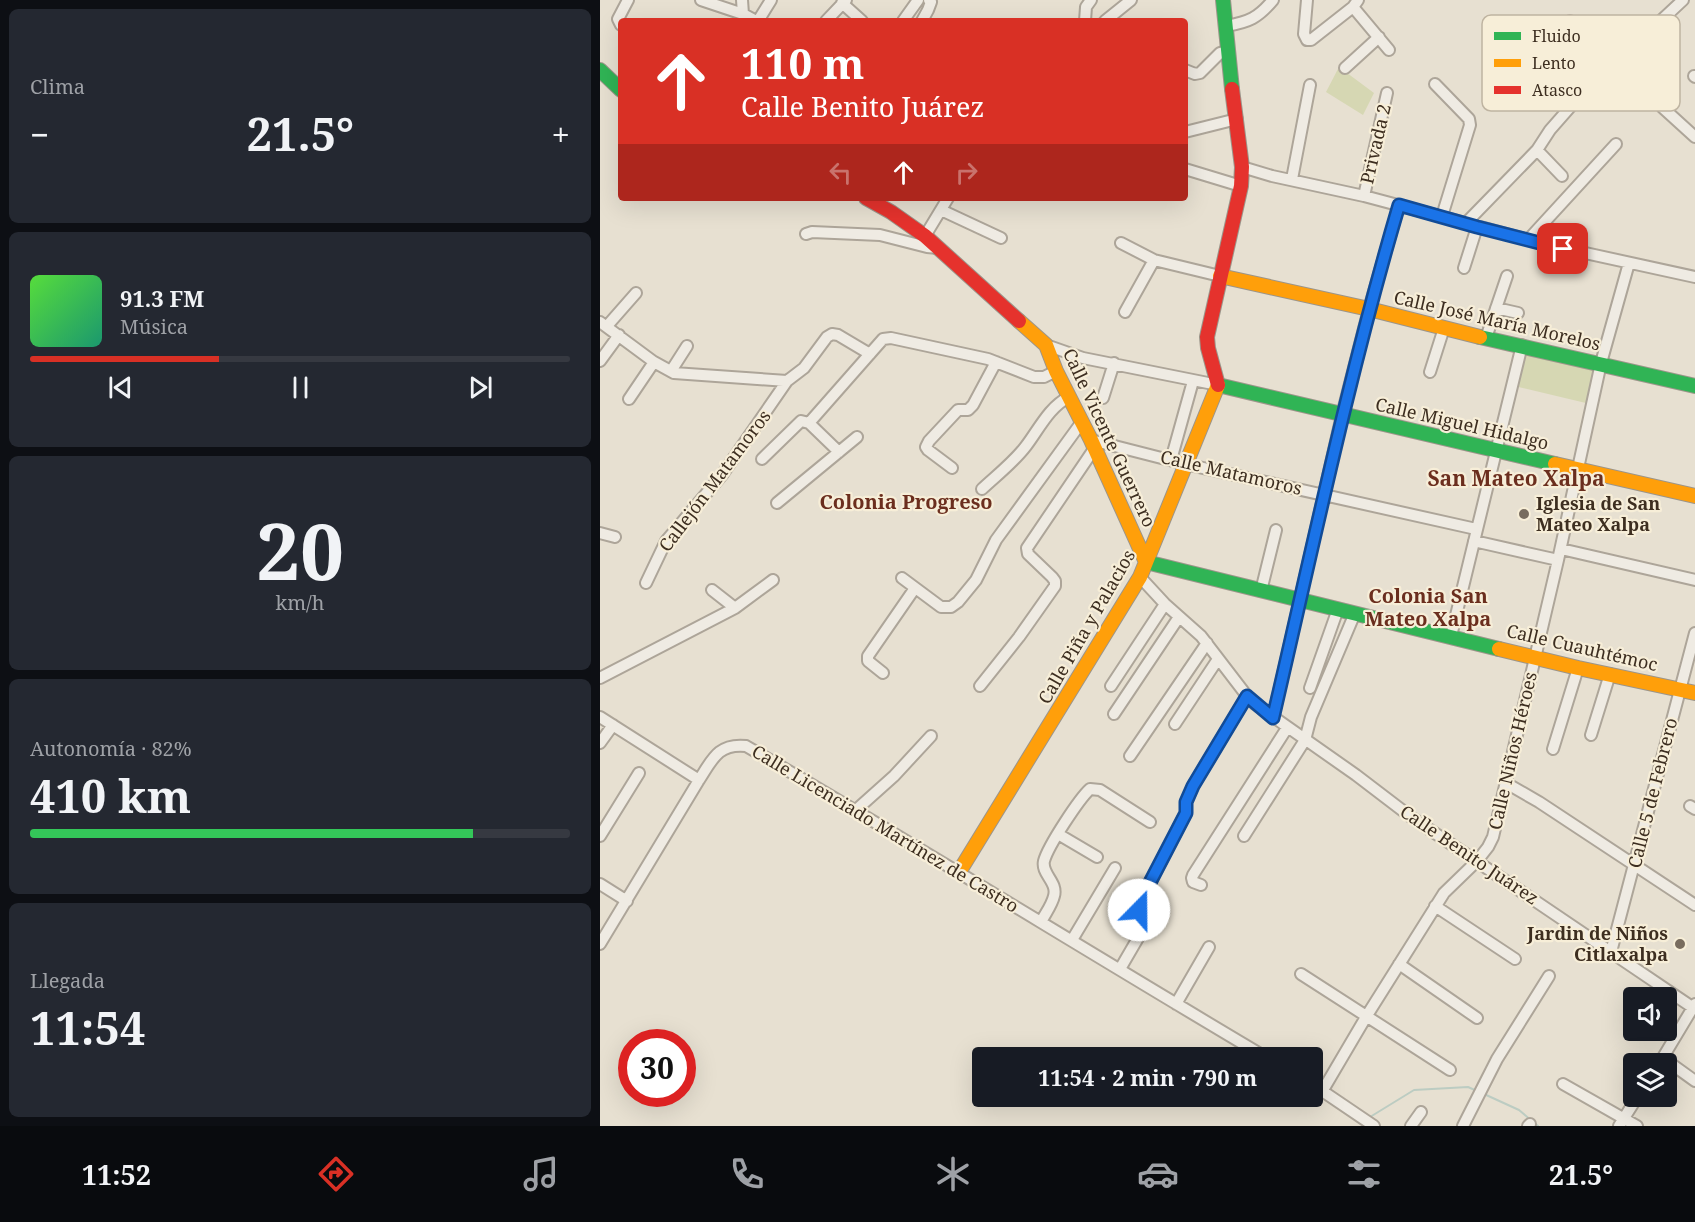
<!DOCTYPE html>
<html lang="es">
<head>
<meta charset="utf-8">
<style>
  :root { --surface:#171b24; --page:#242831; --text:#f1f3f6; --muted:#9ea1a6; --line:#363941; --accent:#d93025 }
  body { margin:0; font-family:"Noto Serif",serif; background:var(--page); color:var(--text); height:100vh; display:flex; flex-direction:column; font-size:22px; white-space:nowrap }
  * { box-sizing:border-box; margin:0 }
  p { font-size:20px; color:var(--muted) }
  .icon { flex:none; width:33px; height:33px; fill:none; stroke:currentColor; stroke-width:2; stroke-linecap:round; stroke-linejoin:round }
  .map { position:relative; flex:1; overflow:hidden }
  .panel { display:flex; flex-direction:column; gap:9px; padding:9px; background:#0d0f14; width:600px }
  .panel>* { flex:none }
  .top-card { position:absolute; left:18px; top:18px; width:570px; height:183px; border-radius:6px; box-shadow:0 6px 24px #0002; background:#d93025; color:#fff; overflow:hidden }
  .buttons { position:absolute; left:1023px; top:987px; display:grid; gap:12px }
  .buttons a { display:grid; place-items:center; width:54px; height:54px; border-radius:6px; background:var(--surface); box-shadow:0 6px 24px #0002; font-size:30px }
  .speed { position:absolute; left:18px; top:1029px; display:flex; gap:12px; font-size:30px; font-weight:700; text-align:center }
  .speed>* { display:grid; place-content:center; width:78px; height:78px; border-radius:50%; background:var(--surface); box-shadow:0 6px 24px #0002; line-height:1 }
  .speed .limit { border:9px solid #d22; background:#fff; color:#111 }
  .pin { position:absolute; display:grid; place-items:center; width:51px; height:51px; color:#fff; margin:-26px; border-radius:12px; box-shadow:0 3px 9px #0006 }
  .me { position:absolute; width:66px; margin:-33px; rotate:22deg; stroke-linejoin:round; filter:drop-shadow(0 0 4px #0008) }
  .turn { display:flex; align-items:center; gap:21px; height:126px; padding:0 24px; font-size:27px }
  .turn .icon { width:78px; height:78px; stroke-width:2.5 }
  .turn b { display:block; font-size:42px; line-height:51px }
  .lanes { display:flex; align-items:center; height:57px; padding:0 24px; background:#0003; justify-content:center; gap:30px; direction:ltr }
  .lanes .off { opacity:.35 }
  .big { font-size:45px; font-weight:700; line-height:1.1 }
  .panel .card { flex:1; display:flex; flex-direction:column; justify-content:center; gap:9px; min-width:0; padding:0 21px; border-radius:9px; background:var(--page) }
  .panel .dial { align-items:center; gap:0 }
  .dial b { font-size:78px; line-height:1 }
  .song { display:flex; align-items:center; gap:18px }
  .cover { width:72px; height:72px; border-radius:9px; background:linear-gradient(135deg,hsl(110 70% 55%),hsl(160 70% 35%)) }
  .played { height:6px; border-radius:3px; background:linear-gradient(90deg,var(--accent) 35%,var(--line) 35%) }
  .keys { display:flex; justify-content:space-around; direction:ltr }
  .heat { display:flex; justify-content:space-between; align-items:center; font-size:33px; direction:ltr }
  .charge { height:9px; border-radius:4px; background:linear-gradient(90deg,#34c759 82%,var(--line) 0) }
  .trip { position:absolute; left:372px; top:1047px; width:351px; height:60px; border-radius:6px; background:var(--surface); box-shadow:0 6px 24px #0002; font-weight:700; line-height:60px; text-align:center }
  .tabs { display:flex; height:96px; justify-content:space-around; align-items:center; background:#090b0e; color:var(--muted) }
  .tabs .icon { width:42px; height:42px }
  .tabs .selected { color:var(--accent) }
  .tabs b { font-size:27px; color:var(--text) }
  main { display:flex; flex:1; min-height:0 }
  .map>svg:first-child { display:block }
  .green { fill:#d6d7b3 }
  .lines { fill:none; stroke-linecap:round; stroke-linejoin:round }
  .stream { stroke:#bcccc2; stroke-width:2 }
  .street-casing { stroke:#ada599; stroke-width:14 }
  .fast-casing { stroke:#9c958a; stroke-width:16 }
  .slow-casing { stroke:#9c958a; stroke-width:16 }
  .jam-casing { stroke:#9c958a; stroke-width:16 }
  .street { stroke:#efebe3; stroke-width:10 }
  .fast { stroke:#30b455; stroke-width:14 }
  .slow { stroke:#ff9f0a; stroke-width:14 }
  .jam { stroke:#e5322d; stroke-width:14 }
  .route-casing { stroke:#114b97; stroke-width:15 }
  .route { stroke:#1a73e8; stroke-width:10 }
  .poi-dot { fill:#786c5e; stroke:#f7eed8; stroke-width:2 }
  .labels { text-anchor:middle; stroke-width:4.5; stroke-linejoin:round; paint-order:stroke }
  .street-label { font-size:18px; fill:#3d2e20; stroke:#f7eed8 }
  .poi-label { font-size:18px; font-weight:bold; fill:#3d2e20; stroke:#f7eed8; text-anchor:start }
  .neighbourhood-label { font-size:20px; font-weight:bold; fill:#6b2e1e; stroke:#f7eed8 }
  .quarter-label { font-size:21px; font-weight:bold; fill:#6b2e1e; stroke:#f7eed8 }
  .key { fill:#f7eed8; stroke:#bfb4a1; stroke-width:1.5 }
  .key-label { font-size:16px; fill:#3d2e20 }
</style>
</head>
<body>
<main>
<section class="panel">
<div class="card"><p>Clima</p>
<div class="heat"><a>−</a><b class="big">21.5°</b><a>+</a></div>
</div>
<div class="card">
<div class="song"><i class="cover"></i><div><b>91.3 FM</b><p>Música</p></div></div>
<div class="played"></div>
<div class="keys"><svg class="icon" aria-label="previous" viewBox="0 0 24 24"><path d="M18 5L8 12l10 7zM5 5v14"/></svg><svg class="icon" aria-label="pause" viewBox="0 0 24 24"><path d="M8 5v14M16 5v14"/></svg><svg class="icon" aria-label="next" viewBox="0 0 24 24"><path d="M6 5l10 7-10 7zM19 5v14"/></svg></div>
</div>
<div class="card dial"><b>20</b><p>km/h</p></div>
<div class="card"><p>Autonomía · 82%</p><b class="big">410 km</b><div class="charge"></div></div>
<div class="card"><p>Llegada</p><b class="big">11:54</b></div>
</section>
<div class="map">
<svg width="1095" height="1126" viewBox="0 0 1095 1126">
  <rect width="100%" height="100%" fill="#e7e0d1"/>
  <path class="green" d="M739 67 774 93 763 115 726 92Z
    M922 349 1000 368 990 404 914 386Z"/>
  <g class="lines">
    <path class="stream" d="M884 1094 919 1110 938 1126
      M769 1119 770 1117 814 1090 868 1087 877 1091"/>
    <g class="street-casing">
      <path id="street" d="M101 0 143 14 156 21
        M142 0 143 14
        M707 0 704 34 707 40H711L753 7 758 0
        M242 3 262 21
        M753 7 789 50
        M158 21 171 0
        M226 21 246 0
        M303 21 318 0
        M322 21 328 10 331 2 329 0
        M485 21 486 7 491 0
        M505 21 531 0
        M970 21 1033 91
        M21 25 18 19 28 0
        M626 26C649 22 658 18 673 0
        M745 68 779 37
        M954 69 979 97
        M585 70 595 74 600 73 620 53 627 51
        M1094 76 1095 77
        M835 84 869 119 870 125 842 216
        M1062 107 1095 137
        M585 132 637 119
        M937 150 962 176
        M642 167 672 176 764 196 944 244 1095 277
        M585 169 641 186
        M692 179 710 85
        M764 196 787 93
        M341 210 401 238
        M866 223 937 150 950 130 979 97 1083 0
        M206 234 212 232 280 235 327 247 338 248
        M325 236 348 198
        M928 240 1016 144
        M521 243 554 260 620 276
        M864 268 877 227
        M896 308 918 313
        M525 312 554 260
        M0 322 54 362 74 373 187 381 204 368 227 337 232 334 238 335 270 354
        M7 326 36 293
        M886 338 907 276
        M446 345 483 358 618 385
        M0 361 19 335
        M71 371 87 346
        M830 372 844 328
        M503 398 514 363
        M29 399 54 362
        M209 423 239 452
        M491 440 585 464 876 529
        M162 459 201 421 209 423 283 339 291 338 388 359 434 377H444L456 371
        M571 460 593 381
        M352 468 328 450 326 447 329 441 358 410H368L373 405 396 362
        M382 489C397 475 414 462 426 446 439 429 449 407 469 397
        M177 503 257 437
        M0 533 15 537
        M874 541 958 560
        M961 549 1095 580
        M540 577 565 604 601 636 647 696 655 704 756 775 811 817 1095 1009
        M302 578 341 607H351L358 602 376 580 396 540 481 423
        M46 583 66 541 122 475 187 381
        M112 590 135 608
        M661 591 676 530
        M851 636 922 345
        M283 673 268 661V656L315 588
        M0 678 135 608 173 580
        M380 686 419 637 455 586V581L452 577 428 554 427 548 494 449
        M511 686 565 604
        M710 688 738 609
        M514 714 579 617
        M0 717 99 780
        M673 718 742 415 769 309 799 205
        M575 724 618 659
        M991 735 1010 674
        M0 743 13 725
        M953 749 978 668
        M530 756 607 643
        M906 783 939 802 1095 905
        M1090 806 1095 809
        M256 810 294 776 331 736
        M458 834 497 857
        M0 836 39 773
        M644 836 705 740 711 717 755 613
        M0 884 27 901
        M601 885 593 882 592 878 593 875 687 728
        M835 906 915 959
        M441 922C445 914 452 905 454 896 458 882 441 874 444 861 448 846 479 799 490 789L500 790 550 822
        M472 940 515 868
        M0 944 99 780C112 760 118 743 146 746 321 848 493 955 667 1058
        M1011 952 1095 633
        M799 964 877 1018
        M520 969 545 926 546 921 539 910V904L586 813V802L593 786 647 696
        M701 974 850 1070
        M576 1004 609 947
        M1063 1058 1095 1081
        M1059 1064 1095 1004
        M712 1084 774 1126
        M963 1084 1037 1126
        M723 1090 766 1017 844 893 877 861 888 847 893 837 958 560 1001 363 1029 263
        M811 1126 821 1112
        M863 1126 897 1059 949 976
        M928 1126 930 1124
        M1019 1126 1038 1096"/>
    </g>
    <g class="fast-casing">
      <path id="fast" d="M623 0 632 89
        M0 70 21 90
        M880 337 1095 386
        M618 385 955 464
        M546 562 899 649"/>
    </g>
    <g class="slow-casing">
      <path id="slow" d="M620 276 769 309 880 337
        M419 321 446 345 456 371 491 440 546 562
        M955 464 1095 496
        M899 649 978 668 1095 693
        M359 872 540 577 618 385"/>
    </g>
    <g class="jam-casing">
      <path id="jam" d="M266 198 291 212 325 236 419 321
        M618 385 608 348 607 337 641 186 642 167 632 89"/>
    </g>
    <use href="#street" class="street"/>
    <use href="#fast" class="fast"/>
    <use href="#slow" class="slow"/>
    <use href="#jam" class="jam"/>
  </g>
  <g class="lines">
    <g class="route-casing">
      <path id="route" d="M539 910 540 904 544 894 586 813V802L593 786 647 696 673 718C713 546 749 374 799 205L877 227 963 249"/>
    </g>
    <use href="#route" class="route"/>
  </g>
  <g class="poi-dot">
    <circle cx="924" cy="514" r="6"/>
    <circle cx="1080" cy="944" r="6"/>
  </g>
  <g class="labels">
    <g class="street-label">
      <text transform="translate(776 144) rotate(-77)" y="6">Privada 2</text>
      <text transform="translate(897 321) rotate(13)" y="6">Calle José María Morelos</text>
      <text transform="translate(862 424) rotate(13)" y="6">Calle Miguel Hidalgo</text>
      <text transform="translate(509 438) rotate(65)" y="6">Calle Vicente Guerrero</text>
      <text transform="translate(631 473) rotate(13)" y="6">Calle Matamoros</text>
      <text transform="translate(115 481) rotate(-53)" y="6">Callejón Matamoros</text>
      <text transform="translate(487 627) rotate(-60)" y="6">Calle Piña y Palacios</text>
      <text transform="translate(982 648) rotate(13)" y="6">Calle Cuauhtémoc</text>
      <text transform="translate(913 751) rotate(-77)" y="6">Calle Niños Héroes</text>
      <text transform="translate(1053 793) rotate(-76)" y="6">Calle 5 de Febrero</text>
      <text transform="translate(285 829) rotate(31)" y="6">Calle Licenciado Martínez de Castro</text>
      <text transform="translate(869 855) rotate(34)" y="6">Calle Benito Juárez</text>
    </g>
    <g class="poi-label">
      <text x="936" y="510">Iglesia de San<tspan x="936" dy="21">Mateo Xalpa</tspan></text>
      <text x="1068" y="940" text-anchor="end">Jardin de Niños<tspan x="1068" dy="21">Citlaxalpa</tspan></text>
    </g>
    <g class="neighbourhood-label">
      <text x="306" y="509">Colonia Progreso</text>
      <text x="828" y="603">Colonia San<tspan x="828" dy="23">Mateo Xalpa</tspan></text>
    </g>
    <g class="quarter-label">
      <text x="916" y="486">San Mateo Xalpa</text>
    </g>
  </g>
  <rect x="882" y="15" width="198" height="96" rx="9" class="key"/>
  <rect x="894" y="32" width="27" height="8" fill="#30b455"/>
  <rect x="894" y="59" width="27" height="8" fill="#ff9f0a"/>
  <rect x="894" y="86" width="27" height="8" fill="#e5322d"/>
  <g class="key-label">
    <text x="932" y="42">Fluido</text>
    <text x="932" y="69">Lento</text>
    <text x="932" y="96">Atasco</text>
  </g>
</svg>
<div class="buttons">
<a><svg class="icon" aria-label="sound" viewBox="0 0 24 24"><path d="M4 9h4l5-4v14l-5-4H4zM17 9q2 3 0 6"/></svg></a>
<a><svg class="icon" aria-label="layers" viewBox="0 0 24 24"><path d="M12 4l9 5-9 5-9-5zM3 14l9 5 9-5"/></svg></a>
</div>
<div class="speed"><div class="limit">30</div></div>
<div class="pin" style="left:963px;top:249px;background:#d93025"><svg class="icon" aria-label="arrive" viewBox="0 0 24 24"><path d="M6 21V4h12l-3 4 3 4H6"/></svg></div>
<svg class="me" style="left:539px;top:910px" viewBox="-20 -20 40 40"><circle r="19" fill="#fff"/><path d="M0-13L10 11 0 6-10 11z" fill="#1a73e8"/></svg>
<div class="trip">11:54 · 2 min · 790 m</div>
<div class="top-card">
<div class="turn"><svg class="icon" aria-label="ahead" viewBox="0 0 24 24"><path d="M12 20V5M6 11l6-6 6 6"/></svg><div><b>110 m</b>Calle Benito Juárez</div></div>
<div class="lanes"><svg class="icon off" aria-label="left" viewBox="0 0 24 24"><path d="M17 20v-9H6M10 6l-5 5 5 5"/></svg><svg class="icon" aria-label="ahead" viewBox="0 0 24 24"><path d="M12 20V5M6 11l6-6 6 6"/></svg><svg class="icon off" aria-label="right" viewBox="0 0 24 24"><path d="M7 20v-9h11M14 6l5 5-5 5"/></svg></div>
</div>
</div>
</main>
<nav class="tabs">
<b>11:52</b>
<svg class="icon selected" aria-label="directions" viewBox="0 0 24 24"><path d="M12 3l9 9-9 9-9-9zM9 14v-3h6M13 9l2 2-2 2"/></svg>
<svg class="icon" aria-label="music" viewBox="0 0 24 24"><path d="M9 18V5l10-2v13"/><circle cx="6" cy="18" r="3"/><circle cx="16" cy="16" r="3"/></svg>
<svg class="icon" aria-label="phone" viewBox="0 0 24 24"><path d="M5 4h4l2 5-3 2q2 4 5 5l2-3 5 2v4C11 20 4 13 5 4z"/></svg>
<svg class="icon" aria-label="climate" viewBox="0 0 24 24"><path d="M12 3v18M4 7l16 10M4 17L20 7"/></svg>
<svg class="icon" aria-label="car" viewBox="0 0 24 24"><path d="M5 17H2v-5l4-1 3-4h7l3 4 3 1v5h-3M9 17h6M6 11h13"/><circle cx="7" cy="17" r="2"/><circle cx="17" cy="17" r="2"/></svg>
<svg class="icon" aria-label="filters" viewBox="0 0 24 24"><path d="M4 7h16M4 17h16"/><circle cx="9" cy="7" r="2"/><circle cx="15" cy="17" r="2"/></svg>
<b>21.5°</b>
</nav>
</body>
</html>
